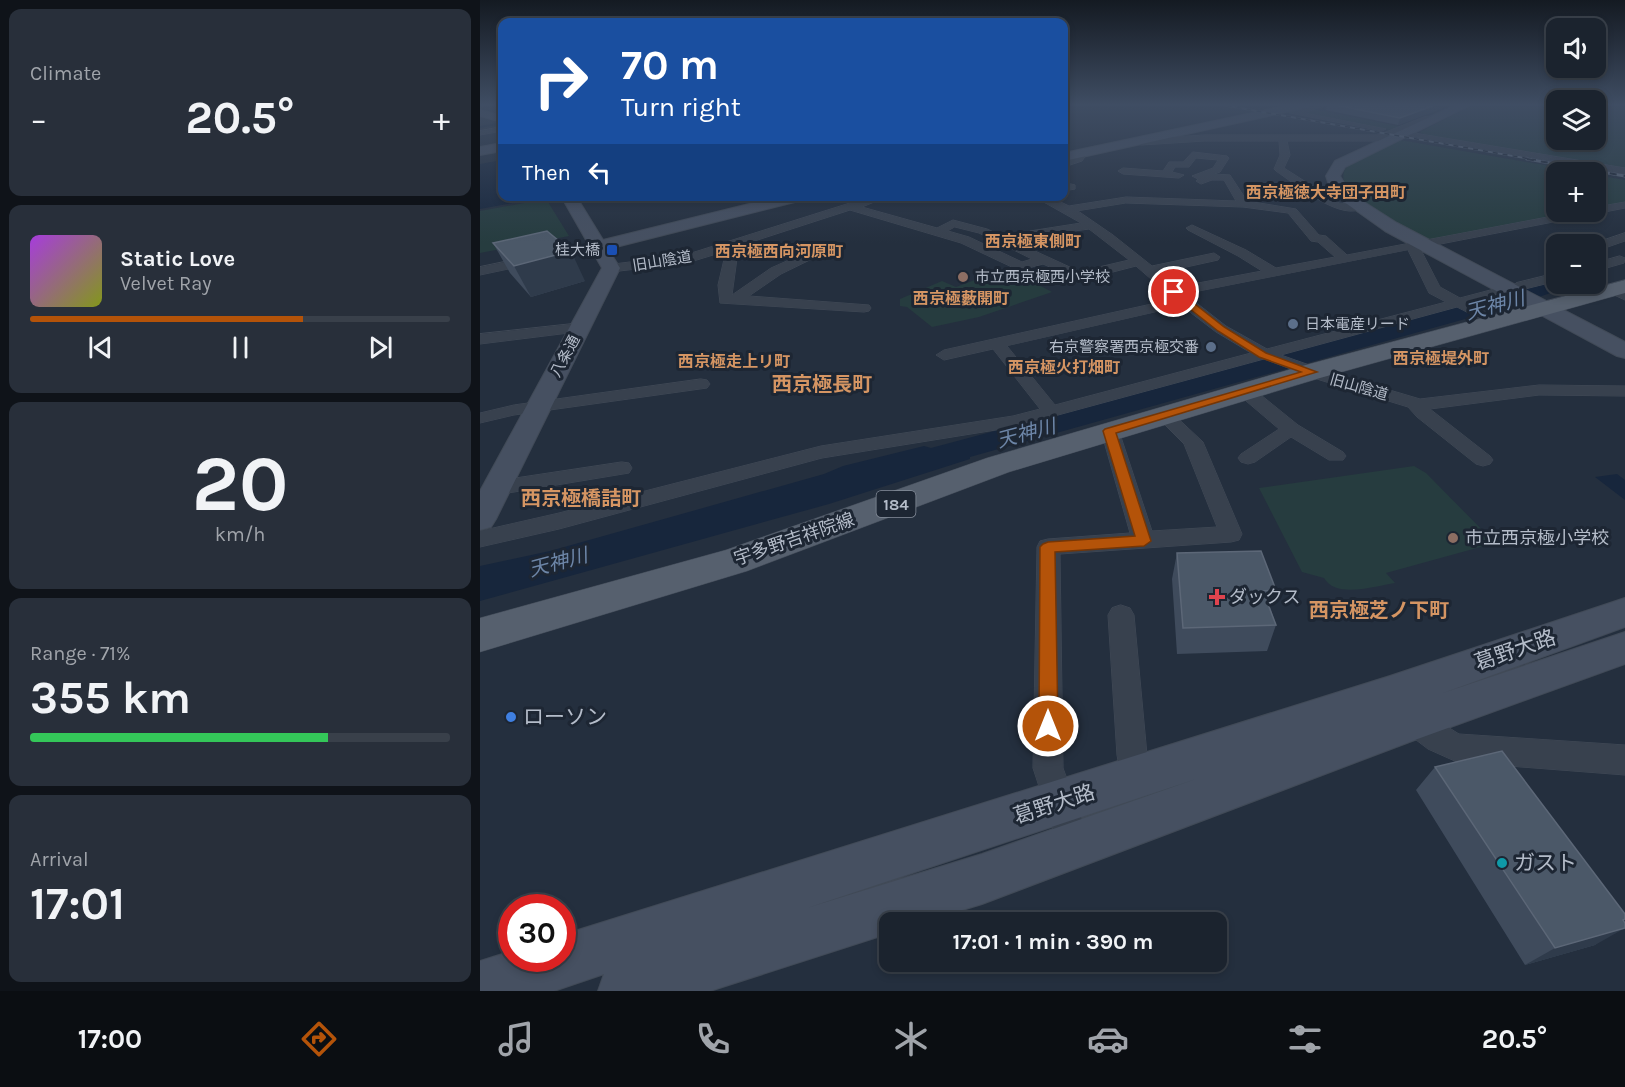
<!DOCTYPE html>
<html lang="en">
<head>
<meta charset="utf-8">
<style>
  :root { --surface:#1b232e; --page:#282f3a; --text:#f1f3f6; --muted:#a0a4aa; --line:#39404a; --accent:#b45309 }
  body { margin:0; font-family:Karla,"Noto Sans JP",sans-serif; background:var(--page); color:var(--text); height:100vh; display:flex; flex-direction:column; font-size:22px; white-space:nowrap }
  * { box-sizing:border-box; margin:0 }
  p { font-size:20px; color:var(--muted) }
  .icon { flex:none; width:33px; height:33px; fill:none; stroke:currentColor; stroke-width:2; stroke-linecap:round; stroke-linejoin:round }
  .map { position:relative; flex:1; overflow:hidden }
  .sheet { display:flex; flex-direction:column; gap:9px; padding:9px; background:#0f1319; width:480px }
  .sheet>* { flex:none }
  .hud { position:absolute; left:18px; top:18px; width:570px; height:183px; border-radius:12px; box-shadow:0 3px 9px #0003,0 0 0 2px var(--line); background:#1a4fa0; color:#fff; overflow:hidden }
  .controls { position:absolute; left:1066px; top:18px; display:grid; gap:12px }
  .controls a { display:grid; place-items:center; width:60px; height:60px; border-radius:12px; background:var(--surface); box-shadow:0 3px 9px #0003,0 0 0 2px var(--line); font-size:30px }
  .speed { position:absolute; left:18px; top:894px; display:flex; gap:12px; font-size:30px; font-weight:700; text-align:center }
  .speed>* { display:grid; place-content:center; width:78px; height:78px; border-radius:50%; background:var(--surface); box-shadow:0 3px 9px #0003,0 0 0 2px var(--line); line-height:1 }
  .speed .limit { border:9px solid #d22; background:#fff; color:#111 }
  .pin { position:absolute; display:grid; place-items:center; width:51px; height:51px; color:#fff; margin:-26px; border:3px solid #fff; border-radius:50%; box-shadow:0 2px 6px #0007 }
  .me { position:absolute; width:66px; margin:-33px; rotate:0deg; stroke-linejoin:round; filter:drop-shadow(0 0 4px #0008) }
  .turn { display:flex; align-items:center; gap:21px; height:126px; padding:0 24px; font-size:27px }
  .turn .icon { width:78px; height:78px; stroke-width:2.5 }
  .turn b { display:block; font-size:42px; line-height:51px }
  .then { display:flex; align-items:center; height:57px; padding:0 24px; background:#0003; gap:12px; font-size:22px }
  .big { font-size:45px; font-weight:700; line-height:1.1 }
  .sheet .card { flex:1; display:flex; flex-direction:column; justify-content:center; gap:9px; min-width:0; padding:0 21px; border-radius:12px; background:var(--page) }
  .sheet .dial { align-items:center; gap:0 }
  .dial b { font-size:78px; line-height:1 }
  .song { display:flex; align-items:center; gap:18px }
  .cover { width:72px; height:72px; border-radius:9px; background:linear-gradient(135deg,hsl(280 70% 55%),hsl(70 70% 35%)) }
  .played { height:6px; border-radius:3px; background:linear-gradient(90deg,var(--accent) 65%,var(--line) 65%) }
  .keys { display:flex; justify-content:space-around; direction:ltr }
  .heat { display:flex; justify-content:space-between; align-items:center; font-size:33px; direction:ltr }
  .charge { height:9px; border-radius:4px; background:linear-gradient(90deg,#34c759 71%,var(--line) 0) }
  .trip { position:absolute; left:399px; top:912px; width:348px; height:60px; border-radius:12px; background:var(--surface); box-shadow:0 3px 9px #0003,0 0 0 2px var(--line); font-weight:700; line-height:60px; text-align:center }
  .menu { display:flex; height:96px; justify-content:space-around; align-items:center; background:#0b0e12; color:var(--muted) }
  .menu .icon { width:42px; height:42px }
  .menu .active { color:var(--accent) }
  .menu b { font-size:27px; color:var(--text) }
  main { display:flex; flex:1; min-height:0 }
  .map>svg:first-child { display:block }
  .green { fill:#263c3f }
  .water { fill:#17263c }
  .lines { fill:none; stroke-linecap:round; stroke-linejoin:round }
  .stream { stroke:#17263c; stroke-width:2 }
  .street-casing { stroke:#414a57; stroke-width:1 }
  .secondary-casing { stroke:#414a57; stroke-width:2 }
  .primary-casing { stroke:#414a57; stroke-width:1 }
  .street { fill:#38414e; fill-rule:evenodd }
  .secondary { fill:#465061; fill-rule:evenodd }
  .primary { fill:#56606e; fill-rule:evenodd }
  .rail-far1-casing { stroke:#5a6575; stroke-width:2 }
  .rail-casing { stroke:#5a6575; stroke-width:3 }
  .rail-far1 { stroke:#1d2633; stroke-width:1.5; stroke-dasharray:5; stroke-linecap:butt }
  .rail { stroke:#1d2633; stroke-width:2; stroke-dasharray:7; stroke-linecap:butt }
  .wall { fill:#3f4b5c }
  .shaded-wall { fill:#2f3b4b }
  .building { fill:#4b5868; stroke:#5c6777; stroke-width:1.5 }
  .route { fill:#b45309; stroke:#753606; stroke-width:1.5 }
  .transit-dot { fill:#1a4fb4; stroke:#1d2633; stroke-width:2 }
  .education-dot { fill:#8d6e63; stroke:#1d2633; stroke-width:2 }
  .service-dot { fill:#5c6f8a; stroke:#1d2633; stroke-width:2 }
  .health-dot { fill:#e0444e; stroke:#1d2633; stroke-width:2 }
  .shop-dot { fill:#3f7fe0; stroke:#1d2633; stroke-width:2 }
  .culture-dot { fill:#0f9aa8; stroke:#1d2633; stroke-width:2 }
  .labels { text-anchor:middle; stroke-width:6; stroke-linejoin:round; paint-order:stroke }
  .far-poi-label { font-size:15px; fill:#b4bcc9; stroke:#1d2633; text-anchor:end }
  .far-street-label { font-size:15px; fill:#b4bcc9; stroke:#1d2633 }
  .far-neighbourhood-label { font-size:16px; font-weight:bold; fill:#d59563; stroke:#1d2633 }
  .shield { fill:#1d2633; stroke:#878f9c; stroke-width:1.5 }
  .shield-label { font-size:16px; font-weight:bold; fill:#b4bcc9 }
  .poi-label { font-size:18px; fill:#b4bcc9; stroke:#1d2633; text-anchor:start }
  .street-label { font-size:18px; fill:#b4bcc9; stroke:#1d2633 }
  .water-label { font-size:20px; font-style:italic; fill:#6d86a8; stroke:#1d2633 }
  .neighbourhood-label { font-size:20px; font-weight:bold; fill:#d59563; stroke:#1d2633 }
  .near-street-label { font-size:21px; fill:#b4bcc9; stroke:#1d2633 }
  .near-poi-label { font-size:21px; fill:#b4bcc9; stroke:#1d2633; text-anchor:start }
</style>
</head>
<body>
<main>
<section class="sheet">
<div class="card"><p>Climate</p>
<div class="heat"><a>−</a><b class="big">20.5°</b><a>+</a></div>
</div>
<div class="card">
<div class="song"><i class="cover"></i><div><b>Static Love</b><p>Velvet Ray</p></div></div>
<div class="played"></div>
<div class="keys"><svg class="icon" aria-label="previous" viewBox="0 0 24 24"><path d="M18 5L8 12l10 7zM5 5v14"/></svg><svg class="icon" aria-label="pause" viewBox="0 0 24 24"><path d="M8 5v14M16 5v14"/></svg><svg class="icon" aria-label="next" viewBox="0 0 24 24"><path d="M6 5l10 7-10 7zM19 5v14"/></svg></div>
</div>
<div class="card dial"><b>20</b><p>km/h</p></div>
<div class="card"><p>Range · 71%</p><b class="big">355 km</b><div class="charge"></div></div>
<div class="card"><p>Arrival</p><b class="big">17:01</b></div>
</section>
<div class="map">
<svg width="1145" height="991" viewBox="0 0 1145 991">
  <rect width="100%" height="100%" fill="#242f3e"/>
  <path class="green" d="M994 104H1077V140H1116V104H1145V170L945 135 940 132Z
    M832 109 922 127 911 130 820 114Z
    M920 140 1104 172H1077V212H1102L948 240C930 231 882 206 870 192 864 185 860 174 867 167 877 155 906 146 920 140Z
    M1116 175 1145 180V203L1116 209Z
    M55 201 68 202 89 236 0 253V211Z
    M536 273 572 292 499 317 452 327 427 307 420 306V299L462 281 476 287 503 277 513 281Z
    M934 466 946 473 1015 543 906 573 915 583C895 586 856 599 844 578L822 572 779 488Z"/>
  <path class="water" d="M22 160V196L65 197 0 209V164Z
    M1077 282 1115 284 1095 289H1082L1039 304 490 457V459L349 504 0 601V566L70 551 344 474 363 466 444 446 451 448 1049 288Z
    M1137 474 1145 480V500L1115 477Z"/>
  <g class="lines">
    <path class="stream" d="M0 127 22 123"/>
    <g class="street-casing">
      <path id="street" d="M0 104H11L0 107Z
        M837 104H849L824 113 906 129 902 131 810 113Z
        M959 115H962V119L949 121 899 141H807L810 155 804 168 859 203 883 205 884 207C863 224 814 183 796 171L794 169 800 155 799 141H724L661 145 657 142 661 139 724 135H898L944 117Z
        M22 127V131L0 135V131Z
        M928 132 1145 168V174L931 136H928Z
        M601 152 606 155 602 161 584 167V161L595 157Z
        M713 152 747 156 749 158 740 172 734 174 750 175 767 201 816 209 839 235 846 236 867 255 1094 212H1116V207L1145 202V208L940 248 960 287 980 298 1018 288 1023 289 1025 292 1023 295 991 303 1020 318 1022 321 1020 324H1010L977 307 801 355 852 373 940 399 1059 385 1145 386V396L1059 395 950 409 1010 456 1013 460 1010 464 1003 466 996 464 937 417 928 407 840 380 784 359 534 427 342 458 79 529 0 547V531L79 513 341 446 533 416 560 409 513 349 464 360 456 355 464 350 694 299 656 266 629 273 605 283 563 264 541 270 536 269 481 243 370 210 256 247 258 251 252 295 291 268 336 248 342 252 340 255 301 274 269 296 389 305 391 308 389 311 384 312 240 303 238 285 246 251 207 263 131 272 126 271 124 268 126 265 205 255 392 196H409L382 207 457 228 473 220 507 229 605 274 619 267 649 260 609 229 550 237V231L601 223 553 196H568L589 206 646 197 756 201 744 180H732L721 184 716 181 718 179 712 176 733 168 738 160 716 158 709 167H695L692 172 704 175 699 178 643 174 638 171 643 168 683 171 689 162H703ZM646 203 763 207 808 213 831 241 838 242 855 257 796 268 766 250 712 225 706 228 708 230 758 256 782 271 697 287 679 273 738 260 740 257 734 253 672 266 633 235 598 211ZM475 227 499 233 552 259 542 262 489 237 468 231ZM928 250 949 293 966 302 787 349 746 326 705 294ZM702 306 736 332 771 353 575 405 527 346Z
        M591 184 595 185V189L584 191V185Z
        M1145 233V241L1116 251V244H1112Z
        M119 242 125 246 123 249 0 275V267Z
        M1140 256 1145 258 1144 263 1116 271V263Z
        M1077 273V281L1041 290 1034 286 1036 283Z
        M1130 286 1145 291V300L1123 290 1125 287Z
        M100 323 108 328 105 331 0 344V334Z
        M221 379 227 380 230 384 227 388 34 415 0 423V413L34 405Z
        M765 386 771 387 818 425 863 452 866 456 863 460H849L811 437 775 462 768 464 761 462 758 458 761 454 799 429 759 395 756 391 759 387Z
        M684 410 690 411 723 442 762 534 759 540 751 542 580 554 583 768 611 845 606 857 594 862 582 857 553 768 557 547 560 541 568 539 650 533 621 431 623 427H637L639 431 672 531 737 527 704 444 675 415 678 411Z
        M142 462 149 463 152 468 149 473 16 495 9 493 6 488 9 483 16 481Z
        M641 605 650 608 654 615 667 755 671 778 667 789 656 793 645 789 641 778 637 755 628 615 632 608Z
        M929 705 939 709 979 734 1145 745V775L977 762 948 749 919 727 915 718 919 709Z"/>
    </g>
    <g class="secondary-casing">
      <path id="secondary" d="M814 104H834L829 107 584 161V153Z
        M978 104H992L865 167 860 176 870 193 917 223 1145 342V358L1137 356 905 231 860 199 849 185 846 176 855 161Z
        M0 110 22 116V122L0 116Z
        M22 143V151L0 155V147Z
        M81 196H96L123 240 301 196H329L327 199 128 249 140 268 16 519 11 527 0 530V491L122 268Z
        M1145 598V627L963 693 1145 632V664L932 741 502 904 443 922H410V933L230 991H118L124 974 74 991H0V961L32 951V958H82V935L910 676ZM716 779 502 854 327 908Z"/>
    </g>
    <g class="primary-casing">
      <path id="primary" d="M1145 280V293L840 378 529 472 267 571 0 652V618L246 550 507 458 822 366Z"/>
    </g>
    <use href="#street" class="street"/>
    <use href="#secondary" class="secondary"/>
    <use href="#primary" class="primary"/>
    <g class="rail-far1-casing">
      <path id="rail-far1" d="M737 104 1056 160"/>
    </g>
    <g class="rail-casing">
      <path id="rail" d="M1047 159 1145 176"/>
    </g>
    <use href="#rail-far1" class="rail-far1"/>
    <use href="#rail" class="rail"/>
  </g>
  <path class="wall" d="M847 104H961L960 109 918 125 846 110Z
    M13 243 105 281 51 297 30 273Z
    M697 553 796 590 790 607 796 625 787 651 697 654 692 579Z
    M955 767 1145 914V920L1115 945 1045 965 936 790Z"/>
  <path class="shaded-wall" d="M958 104H961L960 109 918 125 920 118Z
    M91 251 105 281 51 297 34 266Z
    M1145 928 1115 945 1045 965 1075 948Z"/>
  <path class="building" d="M850 104H958L920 118Z
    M67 231 91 251 34 266 13 243Z
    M781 551 796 590 783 591 796 625 703 628 697 553Z
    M1022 751 1145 914V919L1143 920 1145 923V928L1075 948 955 767Z"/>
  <linearGradient id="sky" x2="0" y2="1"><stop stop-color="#141a22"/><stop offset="0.43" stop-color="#3f4d63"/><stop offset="1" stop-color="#3f4d63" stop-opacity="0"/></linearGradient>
  <rect width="1145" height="243" fill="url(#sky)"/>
  <path class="route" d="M691 290H697L744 327 786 353 837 372 636 433 671 541 664 546 575 552 578 726 575 732 568 734 562 732 559 726 560 547 563 544 568 542 655 536 623 431 625 429 821 372 779 357 738 331 691 294Z"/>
  <rect class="transit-dot" x="126" y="244" width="12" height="12" rx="3"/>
  <g class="education-dot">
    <circle cx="483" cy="277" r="6"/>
    <circle cx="973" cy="538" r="6"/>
  </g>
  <g class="service-dot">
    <circle cx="813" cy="324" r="6"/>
    <circle cx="731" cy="347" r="6"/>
  </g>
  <path class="health-dot" d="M734 588h6v6h6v6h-6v6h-6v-6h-6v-6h6z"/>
  <circle class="shop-dot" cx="31" cy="717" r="6"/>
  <circle class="culture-dot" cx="1022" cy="863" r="6"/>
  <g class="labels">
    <g class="far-poi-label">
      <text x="120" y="255">桂大橋</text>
      <text x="495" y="282" text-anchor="start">市立西京極西小学校</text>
      <text x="825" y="329" text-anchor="start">日本電産リード</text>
      <text x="719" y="352">右京警察署西京極交番</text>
    </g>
    <g class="far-street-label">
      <text transform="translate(182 261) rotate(-9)" y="5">旧山陰道</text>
      <text transform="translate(85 356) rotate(-62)" y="5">八条通</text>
      <text transform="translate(879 387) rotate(16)" y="5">旧山陰道</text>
    </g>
    <g class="far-neighbourhood-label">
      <text x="846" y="198">西京極徳大寺団子田町</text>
      <text x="553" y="247">西京極東側町</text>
      <text x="299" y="257">西京極西向河原町</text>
      <text x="481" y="304">西京極藪開町</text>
      <text x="961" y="364">西京極堤外町</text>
      <text x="254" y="367">西京極走上リ町</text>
      <text x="584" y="373">西京極火打畑町</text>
    </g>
    <rect class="shield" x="396.5" y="491" width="39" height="26" rx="4.5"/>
    <g class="shield-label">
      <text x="416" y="510">184</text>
    </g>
    <g class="poi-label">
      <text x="985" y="544">市立西京極小学校</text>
      <text x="749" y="603">ダックス</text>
    </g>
    <g class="street-label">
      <text transform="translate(314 539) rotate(-19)" y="6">宇多野吉祥院線</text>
    </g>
    <g class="water-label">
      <text transform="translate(1015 305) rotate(-15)" y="7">天神川</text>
      <text transform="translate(546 433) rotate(-15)" y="7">天神川</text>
      <text transform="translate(78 562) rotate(-15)" y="7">天神川</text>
    </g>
    <g class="neighbourhood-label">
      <text x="342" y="391">西京極長町</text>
      <text x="101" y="505">西京極橋詰町</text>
      <text x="899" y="617">西京極芝ノ下町</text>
    </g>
    <g class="near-street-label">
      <text transform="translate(1035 650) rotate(-19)" y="7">葛野大路</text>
      <text transform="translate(574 804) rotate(-18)" y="7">葛野大路</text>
    </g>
    <g class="near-poi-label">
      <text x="43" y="724">ローソン</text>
      <text x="1034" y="870">ガスト</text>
    </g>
  </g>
</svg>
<div class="controls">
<a><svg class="icon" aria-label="sound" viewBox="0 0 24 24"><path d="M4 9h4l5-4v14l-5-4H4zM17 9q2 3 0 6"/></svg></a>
<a><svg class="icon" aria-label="layers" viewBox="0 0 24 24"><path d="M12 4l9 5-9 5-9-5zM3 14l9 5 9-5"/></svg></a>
<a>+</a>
<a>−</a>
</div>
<div class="speed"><div class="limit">30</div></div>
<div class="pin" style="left:694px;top:292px;background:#d93025"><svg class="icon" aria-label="arrive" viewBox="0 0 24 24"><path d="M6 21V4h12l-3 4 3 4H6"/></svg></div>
<svg class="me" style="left:568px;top:726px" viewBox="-20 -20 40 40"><circle r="17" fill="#b45309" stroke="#fff" stroke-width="3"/><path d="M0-11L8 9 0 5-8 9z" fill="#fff"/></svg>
<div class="trip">17:01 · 1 min · 390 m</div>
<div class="hud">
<div class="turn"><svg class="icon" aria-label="right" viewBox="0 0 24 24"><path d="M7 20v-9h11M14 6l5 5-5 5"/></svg><div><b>70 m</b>Turn right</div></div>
<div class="then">Then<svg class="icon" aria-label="left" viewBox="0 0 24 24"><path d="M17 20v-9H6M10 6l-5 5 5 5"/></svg></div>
</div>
</div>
</main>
<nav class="menu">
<b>17:00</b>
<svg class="icon active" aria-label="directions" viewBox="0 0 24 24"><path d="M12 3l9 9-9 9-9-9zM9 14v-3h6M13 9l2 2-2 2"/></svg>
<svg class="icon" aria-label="music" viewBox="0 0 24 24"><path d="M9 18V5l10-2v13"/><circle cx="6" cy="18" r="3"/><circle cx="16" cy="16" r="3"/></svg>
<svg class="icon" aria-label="phone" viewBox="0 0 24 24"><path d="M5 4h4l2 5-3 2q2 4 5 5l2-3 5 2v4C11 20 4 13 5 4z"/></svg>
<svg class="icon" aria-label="climate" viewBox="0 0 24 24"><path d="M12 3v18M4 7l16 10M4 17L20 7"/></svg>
<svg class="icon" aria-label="car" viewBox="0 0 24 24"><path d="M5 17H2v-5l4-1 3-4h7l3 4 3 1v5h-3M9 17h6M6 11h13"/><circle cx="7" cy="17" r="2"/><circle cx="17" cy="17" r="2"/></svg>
<svg class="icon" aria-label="filters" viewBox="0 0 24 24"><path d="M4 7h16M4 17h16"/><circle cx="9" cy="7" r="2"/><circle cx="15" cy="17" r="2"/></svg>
<b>20.5°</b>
</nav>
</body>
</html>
